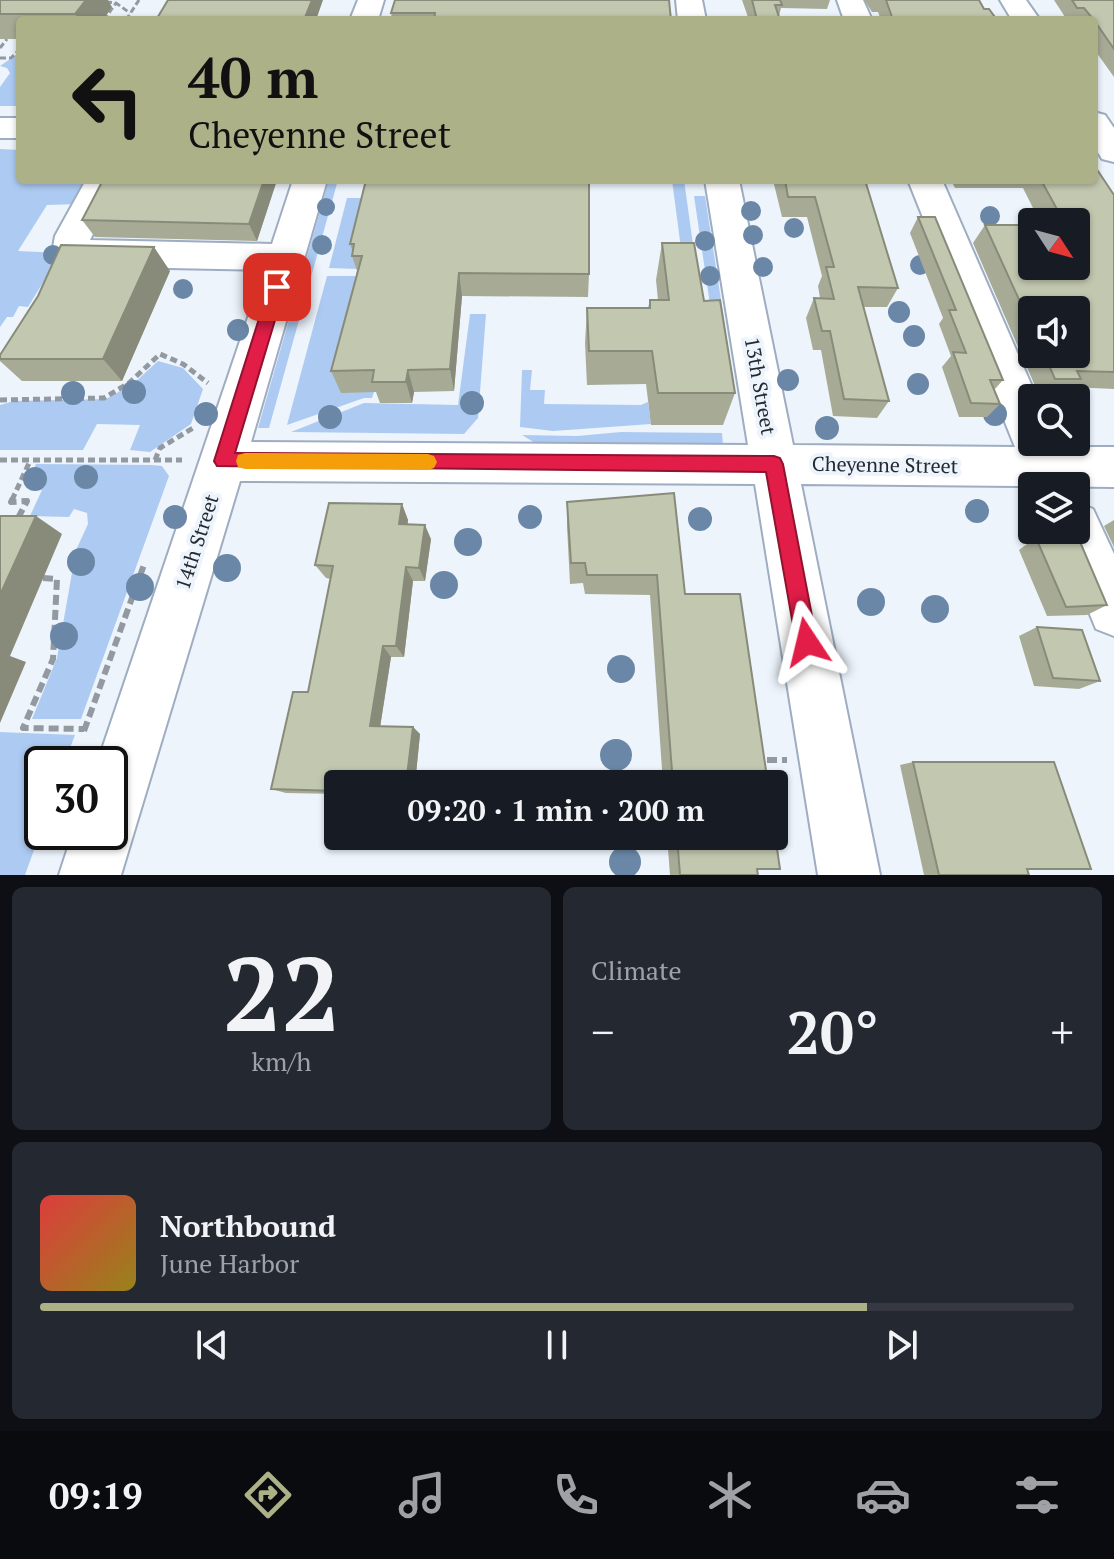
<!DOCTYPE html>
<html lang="en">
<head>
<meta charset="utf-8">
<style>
  :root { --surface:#171b24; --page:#242831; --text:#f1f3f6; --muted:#9ea1a6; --line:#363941; --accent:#acb187 }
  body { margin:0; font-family:"PT Serif",serif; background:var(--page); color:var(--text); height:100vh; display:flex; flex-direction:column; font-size:30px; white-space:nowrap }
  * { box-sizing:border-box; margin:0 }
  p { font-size:26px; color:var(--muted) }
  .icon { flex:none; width:44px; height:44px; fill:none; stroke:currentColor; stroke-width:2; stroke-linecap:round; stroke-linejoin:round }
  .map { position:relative; height:875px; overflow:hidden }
  .side { display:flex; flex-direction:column; gap:12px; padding:12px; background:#0d0f14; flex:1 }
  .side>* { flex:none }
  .banner { position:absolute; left:16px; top:16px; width:1082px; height:168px; border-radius:8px; box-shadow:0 2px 6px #0004; background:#acb187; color:#111; overflow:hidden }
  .needle { width:52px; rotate:126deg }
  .fabs { position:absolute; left:1018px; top:208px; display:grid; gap:16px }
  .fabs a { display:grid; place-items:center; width:72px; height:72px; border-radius:8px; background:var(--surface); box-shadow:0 2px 6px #0004; font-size:40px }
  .speed { position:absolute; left:24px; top:746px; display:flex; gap:16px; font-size:40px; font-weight:700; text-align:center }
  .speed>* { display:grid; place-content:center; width:104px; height:104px; border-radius:50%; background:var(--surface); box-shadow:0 2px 6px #0004; line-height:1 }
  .speed .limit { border:4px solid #111; border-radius:12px; background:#fff; color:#111 }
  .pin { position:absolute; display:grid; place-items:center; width:68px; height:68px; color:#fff; margin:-34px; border-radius:16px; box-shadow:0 4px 12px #0006 }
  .me { position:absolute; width:88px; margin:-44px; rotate:350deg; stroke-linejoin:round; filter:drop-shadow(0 0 6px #0008) }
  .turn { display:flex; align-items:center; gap:28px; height:168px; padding:0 40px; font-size:36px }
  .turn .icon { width:104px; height:104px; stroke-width:2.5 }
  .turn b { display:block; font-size:56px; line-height:68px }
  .big { font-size:60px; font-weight:600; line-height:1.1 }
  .side .widget { flex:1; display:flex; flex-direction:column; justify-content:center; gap:12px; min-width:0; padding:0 28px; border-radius:12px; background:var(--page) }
  .side .dial { align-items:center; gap:0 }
  .dial b { font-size:104px; line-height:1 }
  .song { display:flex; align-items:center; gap:24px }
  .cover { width:96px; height:96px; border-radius:12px; background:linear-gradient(135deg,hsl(0 70% 55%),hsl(50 70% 35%)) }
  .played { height:8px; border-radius:4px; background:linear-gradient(90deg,var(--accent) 80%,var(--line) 80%) }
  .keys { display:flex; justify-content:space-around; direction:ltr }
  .heat { display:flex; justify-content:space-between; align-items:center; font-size:44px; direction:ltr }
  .side .tiles { flex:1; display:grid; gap:12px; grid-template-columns:1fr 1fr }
  .widget:last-child { grid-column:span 2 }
  .trip { position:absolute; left:324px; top:770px; width:464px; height:80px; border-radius:8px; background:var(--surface); box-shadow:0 2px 6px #0004; font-weight:600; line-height:80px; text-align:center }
  .tabs { display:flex; height:128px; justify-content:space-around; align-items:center; background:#090b0e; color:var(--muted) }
  .tabs .icon { width:56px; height:56px }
  .tabs .selected { color:var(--accent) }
  .tabs b { font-size:36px; color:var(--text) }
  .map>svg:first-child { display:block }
  .green { fill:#adcbf2 }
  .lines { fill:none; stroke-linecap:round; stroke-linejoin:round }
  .minor-casing { stroke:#9eadc1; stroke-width:4 }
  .path-far2 { stroke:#9399a1; stroke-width:3; stroke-dasharray:6 3; stroke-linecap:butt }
  .path-far1 { stroke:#9399a1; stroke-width:5; stroke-dasharray:7 4; stroke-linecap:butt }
  .path { stroke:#9399a1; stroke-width:6; stroke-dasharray:10 5; stroke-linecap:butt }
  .minor { fill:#fff; fill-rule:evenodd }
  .tree { fill:#6b87a7 }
  .wall { fill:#a7ab96; fill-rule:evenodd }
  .shaded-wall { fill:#888b7a }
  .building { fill:#c2c7af; stroke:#888b7a; stroke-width:2 }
  .route { fill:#e11d48; stroke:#92132f; stroke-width:2 }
  .slow { fill:#f59e0b }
  .labels { text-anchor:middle; stroke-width:8; stroke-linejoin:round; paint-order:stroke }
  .street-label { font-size:20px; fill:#242a32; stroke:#edf4fc }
</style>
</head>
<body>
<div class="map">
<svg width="1114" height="875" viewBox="0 0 1114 875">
  <rect width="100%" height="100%" fill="#edf4fc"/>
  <path class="green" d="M20 52V106H0V87L10 73 7 68 0 66Z
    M0 149 20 150V180H92L79 204 47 205 18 251 61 253 28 307 19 306 13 317H7L0 327Z
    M329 180H338L269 428H258Z
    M672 180H684L698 280 685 279Z
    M694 196H705L729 352H717Z
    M347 198H374L358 269 329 268Z
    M327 276H361L374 392 372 398H364L287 425Z
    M470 314H486L478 418 464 434 291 432 364 403 458 405Z
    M158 361 183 368 203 389 191 424 150 452 130 450 140 425 97 424 83 450H0V405L14 401 106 399 133 384Z
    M522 370H532L530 390H545L544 404 641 405 648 402 651 424 553 431 520 427Z
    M621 432 722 433 723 444 535 443 522 435 577 436Z
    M36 464 152 465 162 466 169 476 81 719H32L57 658 76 550 88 524 87 513 74 509 69 517 30 516 42 490 26 488Z
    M0 732 75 735 64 764H42V828L25 875H0Z"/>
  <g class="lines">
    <g class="minor-casing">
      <path id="minor" d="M358 0H384L378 20H350Z
        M676 0H702L706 20H678Z
        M837 0H863L872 20H844Z
        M1000 0H1026L1040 20H1012Z
        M1094 112 1105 115 1114 128V162L1102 159 1094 146Z
        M0 118H20V138H0Z
        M86 180H120L90 240 272 244 293 180H327L251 442 748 445 705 180H739L793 445 1015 447 908 180H942L1037 398H1032V442H1052L1049 447H1114V487L801 484 880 875H818L755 484 240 481 121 875H59L73 832H110V764H97L264 270 70 266 57 262 52 253 55 236Z
        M1076 502 1093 509 1114 554V636L1096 629 1055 530H1076Z"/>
    </g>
    <path class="path-far2" d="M106 2 116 3 130 13
      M104 20 116 3
      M126 20 139 0
      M0 48 7 39
      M0 58H11L20 49"/>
    <path class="path-far1" d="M0 400 104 398 129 383 160 354 183 364 208 383
      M0 460H182
      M155 460 160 448 193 428
      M12 500 30 461"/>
    <path class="path" d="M13 498 11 502 27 501 17 520
      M43 578 57 579 53 659 23 728 84 729
      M84 731 145 562
      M767 760H787"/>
    <use href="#minor" class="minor"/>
  </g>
  <g class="tree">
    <circle cx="326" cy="207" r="9"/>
    <circle cx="751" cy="211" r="10"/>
    <circle cx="990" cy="216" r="10"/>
    <circle cx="794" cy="228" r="10"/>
    <circle cx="753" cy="235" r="10"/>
    <circle cx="705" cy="241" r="10"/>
    <circle cx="322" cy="245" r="10"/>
    <circle cx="53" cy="255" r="10"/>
    <circle cx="920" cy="265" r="10"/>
    <circle cx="763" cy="267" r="10"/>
    <circle cx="710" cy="276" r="10"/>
    <circle cx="183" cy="289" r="10"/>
    <circle cx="899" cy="312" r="11"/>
    <circle cx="238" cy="330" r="11"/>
    <circle cx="914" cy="336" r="11"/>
    <circle cx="788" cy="380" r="11"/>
    <circle cx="918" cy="384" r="11"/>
    <circle cx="134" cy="392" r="12"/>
    <circle cx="73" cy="393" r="12"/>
    <circle cx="472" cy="403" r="12"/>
    <circle cx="206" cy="414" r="12"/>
    <circle cx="995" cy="414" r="12"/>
    <circle cx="330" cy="417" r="12"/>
    <circle cx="827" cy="428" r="12"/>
    <circle cx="86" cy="477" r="12"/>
    <circle cx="35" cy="479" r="12"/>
    <circle cx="977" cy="511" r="12"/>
    <circle cx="175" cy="517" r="12"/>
    <circle cx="530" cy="517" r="12"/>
    <circle cx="700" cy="519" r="12"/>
    <circle cx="468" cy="542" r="14"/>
    <circle cx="81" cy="562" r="14"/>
    <circle cx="227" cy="568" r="14"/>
    <circle cx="444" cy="585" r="14"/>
    <circle cx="140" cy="587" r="14"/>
    <circle cx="871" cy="602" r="14"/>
    <circle cx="935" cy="609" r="14"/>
    <circle cx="64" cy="636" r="14"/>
    <circle cx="621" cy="669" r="14"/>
    <circle cx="616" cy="755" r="16"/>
    <circle cx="625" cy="862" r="16"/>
  </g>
  <path class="wall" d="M0 0 112 7 103 20H20V39H0Z
    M395 0 671 20H392L391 13Z
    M742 0H830L827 9 781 8 779 16 780 20H749Z
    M864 0H979L984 9 997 20H881L878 12H872Z
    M1054 0H1114V77L1094 49V20H1067Z
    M277 180 257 241 95 237 82 220Z
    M773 180H865L898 288 887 307H863L889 401 877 418 833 416 821 350H813L806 318 814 298H820L818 286 822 276 807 217H782Z
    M951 180H1094L1114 195V389L1072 387 1064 395H1039L973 243 985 225 1032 266 1076 222H1040L1023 188H955ZM1032 310 1076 354H1032Z
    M918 217 1003 380 994 390 1000 404 987 417H959L942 367 951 356 939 324 943 318 910 233Z
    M662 243 704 301 735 393 723 425H651L646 384 587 385 585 343 587 308H648L650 300H658L656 280Z
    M350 244 589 274 588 297 462 296 454 391 414 392 412 403H380L376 392 341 393 331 371 357 271 352 256 353 252Z
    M170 271 122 381H22L0 361V355Z
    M567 502 685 594 768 784H663L650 595 585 594 583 583 570 584 567 526Z
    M402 504 408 520V524L431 539 425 581H413L404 657H391L380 727H413L420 734 415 784H338V794L286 793 271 789 308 692 331 579 326 578 315 565Z
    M1114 520V547L1104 526Z
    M1043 530 1107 605 1087 615 1047 616 1019 550 1027 544 1026 542Z
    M1037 627 1100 681 1079 689 1034 686 1019 636Z
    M913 762 1027 869 1029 875H924L900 765Z
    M667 836H774L757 869 758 875H670Z"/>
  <path class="shaded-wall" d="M86 0H108L112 7 103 20H79L75 14Z
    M312 0H323L316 20H304Z
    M264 180H277L257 241 249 224Z
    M154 247 170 271 122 381 103 359Z
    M459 273 462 296 454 391 450 369Z
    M408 370 414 392 412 403 406 382Z
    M402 504 408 520 405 538 399 524Z
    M36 516 62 534 10 656 26 662 0 723V595Z
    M425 525 431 539 425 581 419 568Z
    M406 567 413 581 404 657 396 646Z
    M383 646 391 657 379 734 370 726Z
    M413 727 420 734 415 784H406Z"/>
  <path class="building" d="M0 0H86L75 14H0Z
    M168 0H312L304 20H156Z
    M395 0H669L671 20H434L435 13H391Z
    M752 0H780L782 5H775L780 20H757Z
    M886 0H979L984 9H989L997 20H893Z
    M1072 0H1114V49L1094 20 1084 8H1077Z
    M1094 165 1114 195V372L1077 371 1081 379H1055L1044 354H1076V310H1032V328L985 225H1032V266H1076V222H1064L1041 180H1094Z
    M103 180H264L249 224 82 220Z
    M366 180H589V274L459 273 450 369 408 370 406 382H372L374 370 331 371 362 256H352L354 244H350Z
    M785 180H865L898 288 858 287 889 401 844 399 830 331H822L814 298 834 299 826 267H834L815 197H788Z
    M918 217H935L1003 380H990L1000 404 971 403 953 352 966 353 949 310H956Z
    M662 243H694L704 301 720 300 735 393H658L652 351H589L587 308H650V300H669Z
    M61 245 154 247 103 359H0V355L38 296Z
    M674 493 685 594H740L768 784H673L657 575H587L585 563H571L567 502Z
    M329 503 402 504 399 524 425 525 419 568 406 567 396 646H383L370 726 413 727 406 784H338V791L271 789 293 692H308L333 566 315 565Z
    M0 516H36L0 595Z
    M1043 530H1075L1107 605 1066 607 1036 538H1047Z
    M1037 627 1082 630 1100 681 1053 678Z
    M913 762H1054L1091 869H1027L1029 875H939Z
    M774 828 780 869H757L758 875H680L677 836H774Z"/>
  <path class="route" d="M277 281 285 287 235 453 774 456 780 458 783 464 817 642 814 650 807 653 799 650 796 642 766 472 217 466 214 461 269 287Z"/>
  <path class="slow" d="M245 453 428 454 434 456 437 462 434 468 428 470 245 469 238 467 236 461 238 455Z"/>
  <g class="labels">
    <g class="street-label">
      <text transform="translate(760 386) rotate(80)" y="7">13th Street</text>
      <text transform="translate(885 465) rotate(1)" y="7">Cheyenne Street</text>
      <text transform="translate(197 542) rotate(-72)" y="7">14th Street</text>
    </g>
  </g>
</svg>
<div class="fabs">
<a><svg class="needle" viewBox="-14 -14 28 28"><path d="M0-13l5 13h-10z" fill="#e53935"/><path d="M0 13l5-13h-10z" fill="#9ea1a6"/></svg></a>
<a><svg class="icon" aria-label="sound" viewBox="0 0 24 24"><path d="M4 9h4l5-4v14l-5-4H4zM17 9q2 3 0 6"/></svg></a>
<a><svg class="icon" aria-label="search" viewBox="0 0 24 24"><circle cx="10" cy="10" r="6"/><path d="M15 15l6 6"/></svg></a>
<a><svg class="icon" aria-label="layers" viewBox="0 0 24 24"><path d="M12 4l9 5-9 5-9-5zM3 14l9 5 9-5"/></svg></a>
</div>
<div class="speed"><div class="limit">30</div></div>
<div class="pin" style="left:277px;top:287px;background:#d93025"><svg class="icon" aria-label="arrive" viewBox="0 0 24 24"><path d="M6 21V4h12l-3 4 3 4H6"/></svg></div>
<svg class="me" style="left:807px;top:642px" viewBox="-20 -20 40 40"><path d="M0-17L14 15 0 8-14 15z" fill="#e11d48" stroke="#fff" stroke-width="4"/></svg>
<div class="trip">09:20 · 1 min · 200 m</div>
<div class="banner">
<div class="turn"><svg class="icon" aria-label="left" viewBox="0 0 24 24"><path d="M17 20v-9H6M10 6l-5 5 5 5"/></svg><div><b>40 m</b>Cheyenne Street</div></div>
</div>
</div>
<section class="side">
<div class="tiles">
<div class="widget dial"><b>22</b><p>km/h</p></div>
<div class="widget"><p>Climate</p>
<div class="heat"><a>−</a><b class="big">20°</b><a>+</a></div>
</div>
<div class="widget">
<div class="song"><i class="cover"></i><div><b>Northbound</b><p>June Harbor</p></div></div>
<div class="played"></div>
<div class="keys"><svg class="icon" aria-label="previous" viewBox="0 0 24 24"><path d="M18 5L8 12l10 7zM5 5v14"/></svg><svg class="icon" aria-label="pause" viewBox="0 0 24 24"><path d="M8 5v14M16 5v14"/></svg><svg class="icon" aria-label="next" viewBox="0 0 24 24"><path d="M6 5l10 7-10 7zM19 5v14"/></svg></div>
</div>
</div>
</section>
<nav class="tabs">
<b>09:19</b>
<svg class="icon selected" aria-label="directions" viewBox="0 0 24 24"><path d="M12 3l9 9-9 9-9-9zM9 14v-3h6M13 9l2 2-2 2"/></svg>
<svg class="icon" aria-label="music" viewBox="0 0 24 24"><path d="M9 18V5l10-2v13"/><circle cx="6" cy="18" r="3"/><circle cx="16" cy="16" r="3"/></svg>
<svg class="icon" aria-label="phone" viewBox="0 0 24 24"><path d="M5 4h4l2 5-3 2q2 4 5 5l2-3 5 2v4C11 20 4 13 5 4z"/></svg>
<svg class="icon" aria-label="climate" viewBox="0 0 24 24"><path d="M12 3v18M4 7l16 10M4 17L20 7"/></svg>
<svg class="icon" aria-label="car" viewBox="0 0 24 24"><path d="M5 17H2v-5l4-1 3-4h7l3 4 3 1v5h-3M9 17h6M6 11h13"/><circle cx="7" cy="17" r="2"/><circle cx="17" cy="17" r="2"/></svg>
<svg class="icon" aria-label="filters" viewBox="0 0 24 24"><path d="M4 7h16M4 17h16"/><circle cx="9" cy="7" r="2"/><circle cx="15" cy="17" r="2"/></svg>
</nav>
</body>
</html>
